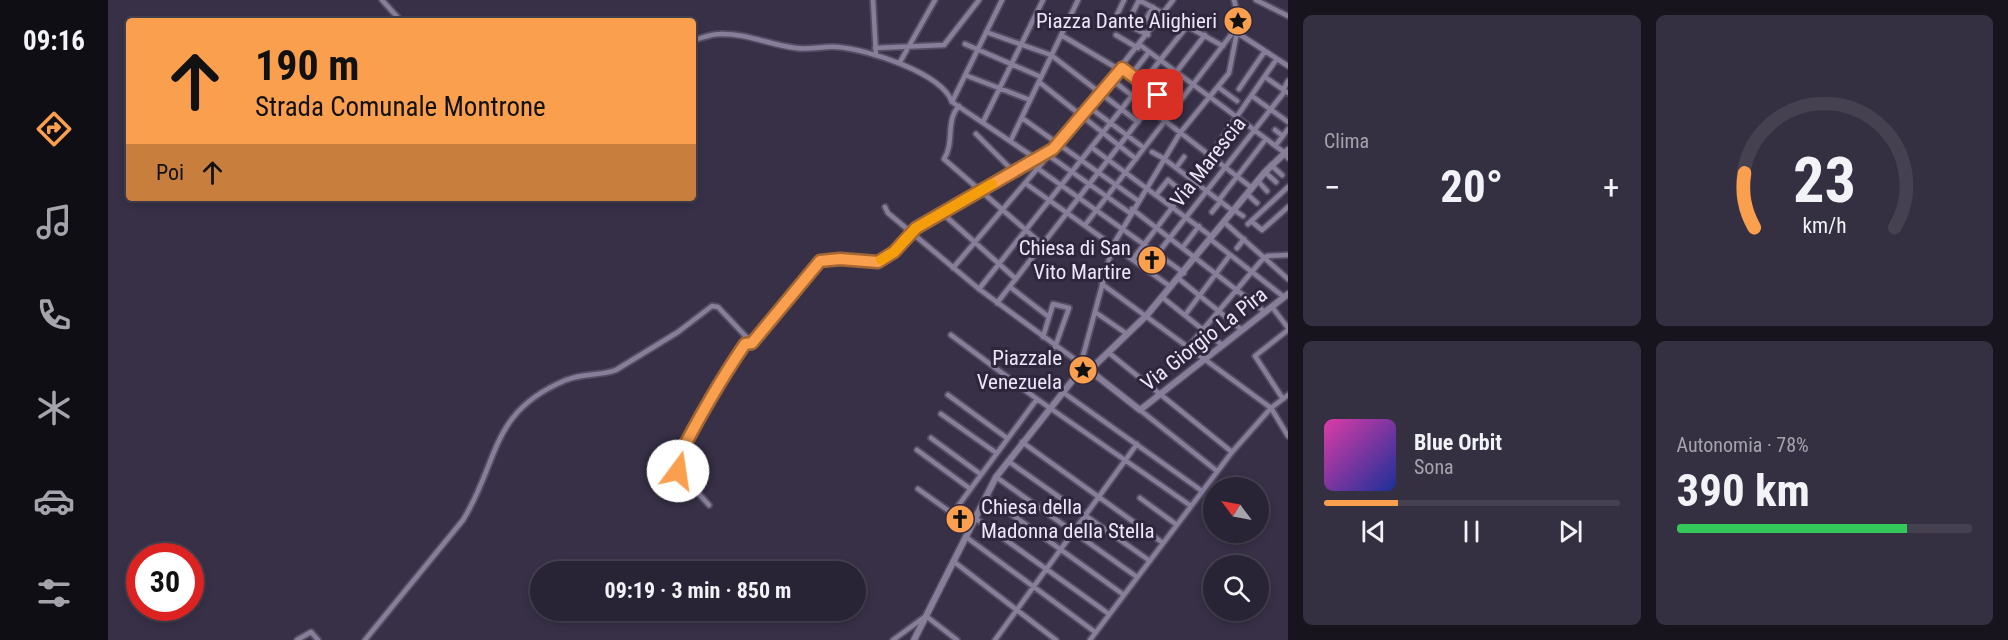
<!DOCTYPE html>
<html lang="it">
<head>
<meta charset="utf-8">
<style>
  :root { --surface:#292435; --page:#353041; --text:#f1f3f6; --muted:#a5a4ad; --line:#454150; --accent:#fa9f4e }
  body { margin:0; font-family:"Roboto Condensed",sans-serif; background:var(--page); color:var(--text); height:100vh; display:flex; flex-direction:column; font-size:22px; white-space:nowrap }
  * { box-sizing:border-box; margin:0 }
  p { font-size:20px; color:var(--muted) }
  .icon { flex:none; width:33px; height:33px; fill:none; stroke:currentColor; stroke-width:2; stroke-linecap:round; stroke-linejoin:round }
  .map { position:relative; flex:1; overflow:hidden }
  .sheet { display:flex; flex-direction:column; gap:15px; padding:15px; background:#17141d; width:720px }
  .sheet>* { flex:none }
  .banner { position:absolute; left:18px; top:18px; width:570px; height:183px; border-radius:6px; box-shadow:0 3px 9px #0003,0 0 0 2px var(--line); background:#fa9f4e; color:#111; overflow:hidden }
  .needle { width:39px; rotate:302deg }
  .tools { position:absolute; left:1095px; top:477px; display:grid; gap:12px }
  .tools a { display:grid; place-items:center; width:66px; height:66px; border-radius:50%; background:var(--surface); box-shadow:0 3px 9px #0003,0 0 0 2px var(--line); font-size:30px }
  .speed { position:absolute; left:18px; top:543px; display:flex; gap:12px; font-size:30px; font-weight:700; text-align:center }
  .speed>* { display:grid; place-content:center; width:78px; height:78px; border-radius:50%; background:var(--surface); box-shadow:0 3px 9px #0003,0 0 0 2px var(--line); line-height:1 }
  .speed .limit { border:9px solid #d22; background:#fff; color:#111 }
  .pin { position:absolute; display:grid; place-items:center; width:51px; height:51px; color:#fff; margin:-26px; border-radius:12px; box-shadow:0 3px 9px #0006 }
  .me { position:absolute; width:66px; margin:-33px; rotate:14deg; stroke-linejoin:round; filter:drop-shadow(0 0 4px #0008) }
  .turn { display:flex; align-items:center; gap:21px; height:126px; padding:0 30px; font-size:27px }
  .turn .icon { width:78px; height:78px; stroke-width:2.5 }
  .turn b { display:block; font-size:42px; line-height:51px }
  .then { display:flex; align-items:center; height:57px; padding:0 30px; background:#0003; gap:12px; font-size:22px }
  .big { font-size:45px; font-weight:700; line-height:1.1 }
  .sheet .card { flex:1; display:flex; flex-direction:column; justify-content:center; gap:9px; min-width:0; padding:0 21px; border-radius:9px; background:var(--page) }
  .sheet .dial { align-items:center; gap:0 }
  .dial svg { height:156px; overflow:visible; fill:none; stroke:var(--line); stroke-width:7; stroke-linecap:round; text-anchor:middle }
  .dial text { fill:var(--text); stroke:none }
  .song { display:flex; align-items:center; gap:18px }
  .cover { width:72px; height:72px; border-radius:9px; background:linear-gradient(135deg,hsl(320 70% 55%),hsl(230 70% 35%)) }
  .played { height:6px; border-radius:3px; background:linear-gradient(90deg,var(--accent) 25%,var(--line) 25%) }
  .keys { display:flex; justify-content:space-around; direction:ltr }
  .heat { display:flex; justify-content:space-between; align-items:center; font-size:33px; direction:ltr }
  .charge { height:9px; border-radius:4px; background:linear-gradient(90deg,#34c759 78%,var(--line) 0) }
  .sheet .tiles { flex:1; display:grid; gap:15px; grid-template-columns:repeat(2,1fr) }
  .trip { position:absolute; left:422px; top:561px; width:336px; height:60px; border-radius:30px; background:var(--surface); box-shadow:0 3px 9px #0003,0 0 0 2px var(--line); font-weight:700; line-height:60px; text-align:center }
  main { display:flex; flex:1; min-height:0 }
  .dock { display:flex; flex-direction:column; width:108px; justify-content:space-around; align-items:center; background:#100e15; color:var(--muted) }
  .dock .icon { width:42px; height:42px }
  .dock .active { color:var(--accent) }
  .dock b { font-size:27px; color:var(--text) }
  .map>svg:first-child { display:block }
  .lines { fill:none; stroke-linecap:round; stroke-linejoin:round }
  .minor-casing { stroke:#544d62; stroke-width:8 }
  .tertiary-casing { stroke:#544d62; stroke-width:9 }
  .minor { stroke:#877f9a; stroke-width:4.5 }
  .tertiary { stroke:#877f9a; stroke-width:6 }
  .route-casing { stroke:#a26733; stroke-width:15 }
  .route { stroke:#fa9f4e; stroke-width:10 }
  .slow { stroke:#f59e0b; stroke-width:10 }
  .labels { text-anchor:middle; stroke-width:6; stroke-linejoin:round; paint-order:stroke }
  .poi-label { font-size:21px; fill:#ede8f8; stroke:#2d263c; text-anchor:end }
  .street-label { font-size:21px; fill:#ede8f8; stroke:#2d263c }
</style>
</head>
<body>
<main>
<nav class="dock">
<b>09:16</b>
<svg class="icon active" aria-label="directions" viewBox="0 0 24 24"><path d="M12 3l9 9-9 9-9-9zM9 14v-3h6M13 9l2 2-2 2"/></svg>
<svg class="icon" aria-label="music" viewBox="0 0 24 24"><path d="M9 18V5l10-2v13"/><circle cx="6" cy="18" r="3"/><circle cx="16" cy="16" r="3"/></svg>
<svg class="icon" aria-label="phone" viewBox="0 0 24 24"><path d="M5 4h4l2 5-3 2q2 4 5 5l2-3 5 2v4C11 20 4 13 5 4z"/></svg>
<svg class="icon" aria-label="climate" viewBox="0 0 24 24"><path d="M12 3v18M4 7l16 10M4 17L20 7"/></svg>
<svg class="icon" aria-label="car" viewBox="0 0 24 24"><path d="M5 17H2v-5l4-1 3-4h7l3 4 3 1v5h-3M9 17h6M6 11h13"/><circle cx="7" cy="17" r="2"/><circle cx="17" cy="17" r="2"/></svg>
<svg class="icon" aria-label="filters" viewBox="0 0 24 24"><path d="M4 7h16M4 17h16"/><circle cx="9" cy="7" r="2"/><circle cx="15" cy="17" r="2"/></svg>
</nav>
<div class="map">
<svg width="1180" height="640" viewBox="0 0 1180 640">
  <rect width="100%" height="100%" fill="#373047"/>
  <g class="lines">
    <g class="minor-casing">
      <path id="minor" d="M274 0 293 21
        M765 0 768 55
        M1016 0 1007 19 1040 35
        M1031 0 1115 46
        M1148 0 1180 16
        M1024 14 1031 0
        M1037 21 1045 7
        M878 32 943 55 1030 122
        M1128 32 1180 66
        M953 35 1012 70
        M1008 35 1030 48
        M585 40C594 38 603 34 612 34 638 33 662 45 688 48 702 50 715 46 729 47 759 49 834 73 844 102
        M857 44 933 77
        M1032 45 1177 153 1180 158
        M767 48 836 45 871 0
        M792 62 827 0
        M1014 68 1050 95
        M1027 70 1041 52
        M857 75 922 100
        M1157 77 1180 93
        M1004 80 1144 188
        M931 82 1028 159
        M1061 87 1075 97
        M1110 87 1129 101
        M1131 89 1157 51
        M1175 90 1180 81
        M1144 96 1180 122
        M844 102 894 0
        M844 102 927 158
        M851 106C837 121 847 142 836 159L935 245
        M981 107 1036 148
        M914 118 1029 200
        M875 122 935 0
        M1167 130 1175 136
        M868 134 905 171
        M903 140 970 0
        M1168 145 1180 129
        M983 147 1104 237
        M1044 152 1055 158 1125 211
        M940 155 1022 213
        M1163 165 1174 175
        M929 168 1076 273
        M1068 168 1076 157
        M1157 172 1168 182
        M1150 181 1159 191
        M917 183 1063 287
        M1139 194 1149 203
        M1048 195 1060 180 1076 193
        M1111 200 1158 139
        M777 207 780 213 871 289 976 366
        M1024 209 1157 312
        M1126 210 1135 216
        M1104 212 1113 201
        M834 213 908 279
        M1143 221 1154 230 1180 207
        M1116 222 1180 279
        M1140 224 1180 187
        M977 225 1126 31 1129 12 1126 0
        M1102 239 1176 297
        M1075 247 1091 226
        M1129 248 1136 239
        M1050 253 1177 91
        M1025 259 1085 180 1168 60
        M845 268 973 117 1065 0
        M1071 279 1134 330
        M994 284 1163 408 1180 436
        M902 287 941 317
        M871 289 1080 25
        M1054 297 1114 345
        M889 303 1097 35
        M1164 307 1180 328
        M987 312 1019 334
        M1077 315 1122 255
        M843 335 929 399
        M935 337 945 304 961 308 947 347
        M1081 346 1153 261 1159 256 1180 255
        M1001 353 1124 452
        M976 366 975 356 1005 245 1072 133 1121 73 1129 32
        M956 393 1094 491
        M840 395 899 438
        M1175 399 1147 356 1180 330
        M1032 410 1109 471
        M833 414 887 452
        M823 438 871 473
        M914 442 1055 543
        M809 450 861 488
        M900 461 1042 561
        M888 477 1029 577
        M810 489 841 511 847 510
        M878 496 1016 595
        M1032 498 1069 525
        M601 505 570 471 568 462 600 399 637 344 644 343
        M867 518 1001 614
        M865 522 847 510 929 399 1083 506
        M858 537 987 632
        M845 561 948 640
        M189 640 203 632 210 640
        M257 640 355 520C392 460 381 412 458 380 475 373 492 376 508 370L570 332 604 306 610 307 644 343 712 261 732 259 770 262 786 252 808 228 945 149
        M785 640 818 616 849 640
        M887 640 1029 444
        M982 640 1124 452 1163 408 1180 395"/>
    </g>
    <g class="tertiary-casing">
      <path id="tertiary" d="M976 366 987 365 1039 315 1157 172 1180 150
        M976 366 1032 410 1180 294
        M806 640 888 477 976 366"/>
    </g>
    <use href="#minor" class="minor"/>
    <use href="#tertiary" class="tertiary"/>
  </g>
  <g class="lines">
    <g class="route-casing">
      <path id="route" d="M570 471 568 462C589 421 611 382 637 344L644 343 712 261 732 259 770 262 786 252 808 228 945 149 1014 68 1050 95"/>
    </g>
    <use href="#route" class="route"/>
    <path class="slow" d="M773 260 786 252 808 228 884 184"/>
  </g>
  <defs>
    <g id="sight-disc" transform="scale(1.5)"><circle r="9.5" fill="#fa9f4e" stroke="#2d263c"/><path d="M0-6L1.8-2.2L6-1.7L2.9 1.2L3.7 5.4L0 3.3L-3.7 5.4L-2.9 1.2L-6-1.7L-1.8-2.2Z" fill="#111"/></g>
    <g id="church-disc" transform="scale(1.5)"><circle r="9.5" fill="#fa9f4e" stroke="#2d263c"/><path d="M-1.2-6h2.4v3.5h3.3v2.4h-3.3V6h-2.4V-.1h-3.3v-2.4h3.3Z" fill="#111"/></g>
  </defs>
  <g fill-rule="evenodd">
    <use href="#sight-disc" x="1130" y="21"/>
    <use href="#church-disc" x="1044" y="260"/>
    <use href="#sight-disc" x="975" y="370"/>
    <use href="#church-disc" x="852" y="519"/>
  </g>
  <g class="labels">
    <g class="poi-label">
      <text x="1109" y="28">Piazza Dante Alighieri</text>
      <text x="1023" y="255">Chiesa di San<tspan x="1023" dy="24">Vito Martire</tspan></text>
      <text x="954" y="365">Piazzale<tspan x="954" dy="24">Venezuela</tspan></text>
      <text x="873" y="514" text-anchor="start">Chiesa della<tspan x="873" dy="24">Madonna della Stella</tspan></text>
    </g>
    <g class="street-label">
      <text transform="translate(1100 162) rotate(-52)" y="7">Via Marescia</text>
      <text transform="translate(1096 339) rotate(-38)" y="7">Via Giorgio La Pira</text>
    </g>
  </g>
</svg>
<div class="tools">
<a><svg class="needle" viewBox="-14 -14 28 28"><path d="M0-13l5 13h-10z" fill="#e53935"/><path d="M0 13l5-13h-10z" fill="#a5a4ad"/></svg></a>
<a><svg class="icon" aria-label="search" viewBox="0 0 24 24"><circle cx="10" cy="10" r="6"/><path d="M15 15l6 6"/></svg></a>
</div>
<div class="speed"><div class="limit">30</div></div>
<div class="pin" style="left:1050px;top:95px;background:#d93025"><svg class="icon" aria-label="arrive" viewBox="0 0 24 24"><path d="M6 21V4h12l-3 4 3 4H6"/></svg></div>
<svg class="me" style="left:570px;top:471px" viewBox="-20 -20 40 40"><circle r="19" fill="#fff"/><path d="M0-13L10 11 0 6-10 11z" fill="#fa9f4e"/></svg>
<div class="trip">09:19 · 3 min · 850 m</div>
<div class="banner">
<div class="turn"><svg class="icon" aria-label="ahead" viewBox="0 0 24 24"><path d="M12 20V5M6 11l6-6 6 6"/></svg><div><b>190 m</b>Strada Comunale Montrone</div></div>
<div class="then">Poi<svg class="icon" aria-label="ahead" viewBox="0 0 24 24"><path d="M12 20V5M6 11l6-6 6 6"/></svg></div>
</div>
</div>
<section class="sheet">
<div class="tiles">
<div class="card"><p>Clima</p>
<div class="heat"><a>−</a><b class="big">20°</b><a>+</a></div>
</div>
<div class="card dial"><svg viewBox="0 0 100 80">
<path d="M14 69A42 42 0 1 1 86 69"/>
<path d="M14 69A42 42 0 0 1 9 41" stroke="#fa9f4e"/>
<text x="50" y="56" font-size="32" font-weight="700">23</text>
<text x="50" y="72" font-size="11">km/h</text>
</svg></div>
<div class="card">
<div class="song"><i class="cover"></i><div><b>Blue Orbit</b><p>Sona</p></div></div>
<div class="played"></div>
<div class="keys"><svg class="icon" aria-label="previous" viewBox="0 0 24 24"><path d="M18 5L8 12l10 7zM5 5v14"/></svg><svg class="icon" aria-label="pause" viewBox="0 0 24 24"><path d="M8 5v14M16 5v14"/></svg><svg class="icon" aria-label="next" viewBox="0 0 24 24"><path d="M6 5l10 7-10 7zM19 5v14"/></svg></div>
</div>
<div class="card"><p>Autonomia · 78%</p><b class="big">390 km</b><div class="charge"></div></div>
</div>
</section>
</main>
</body>
</html>
